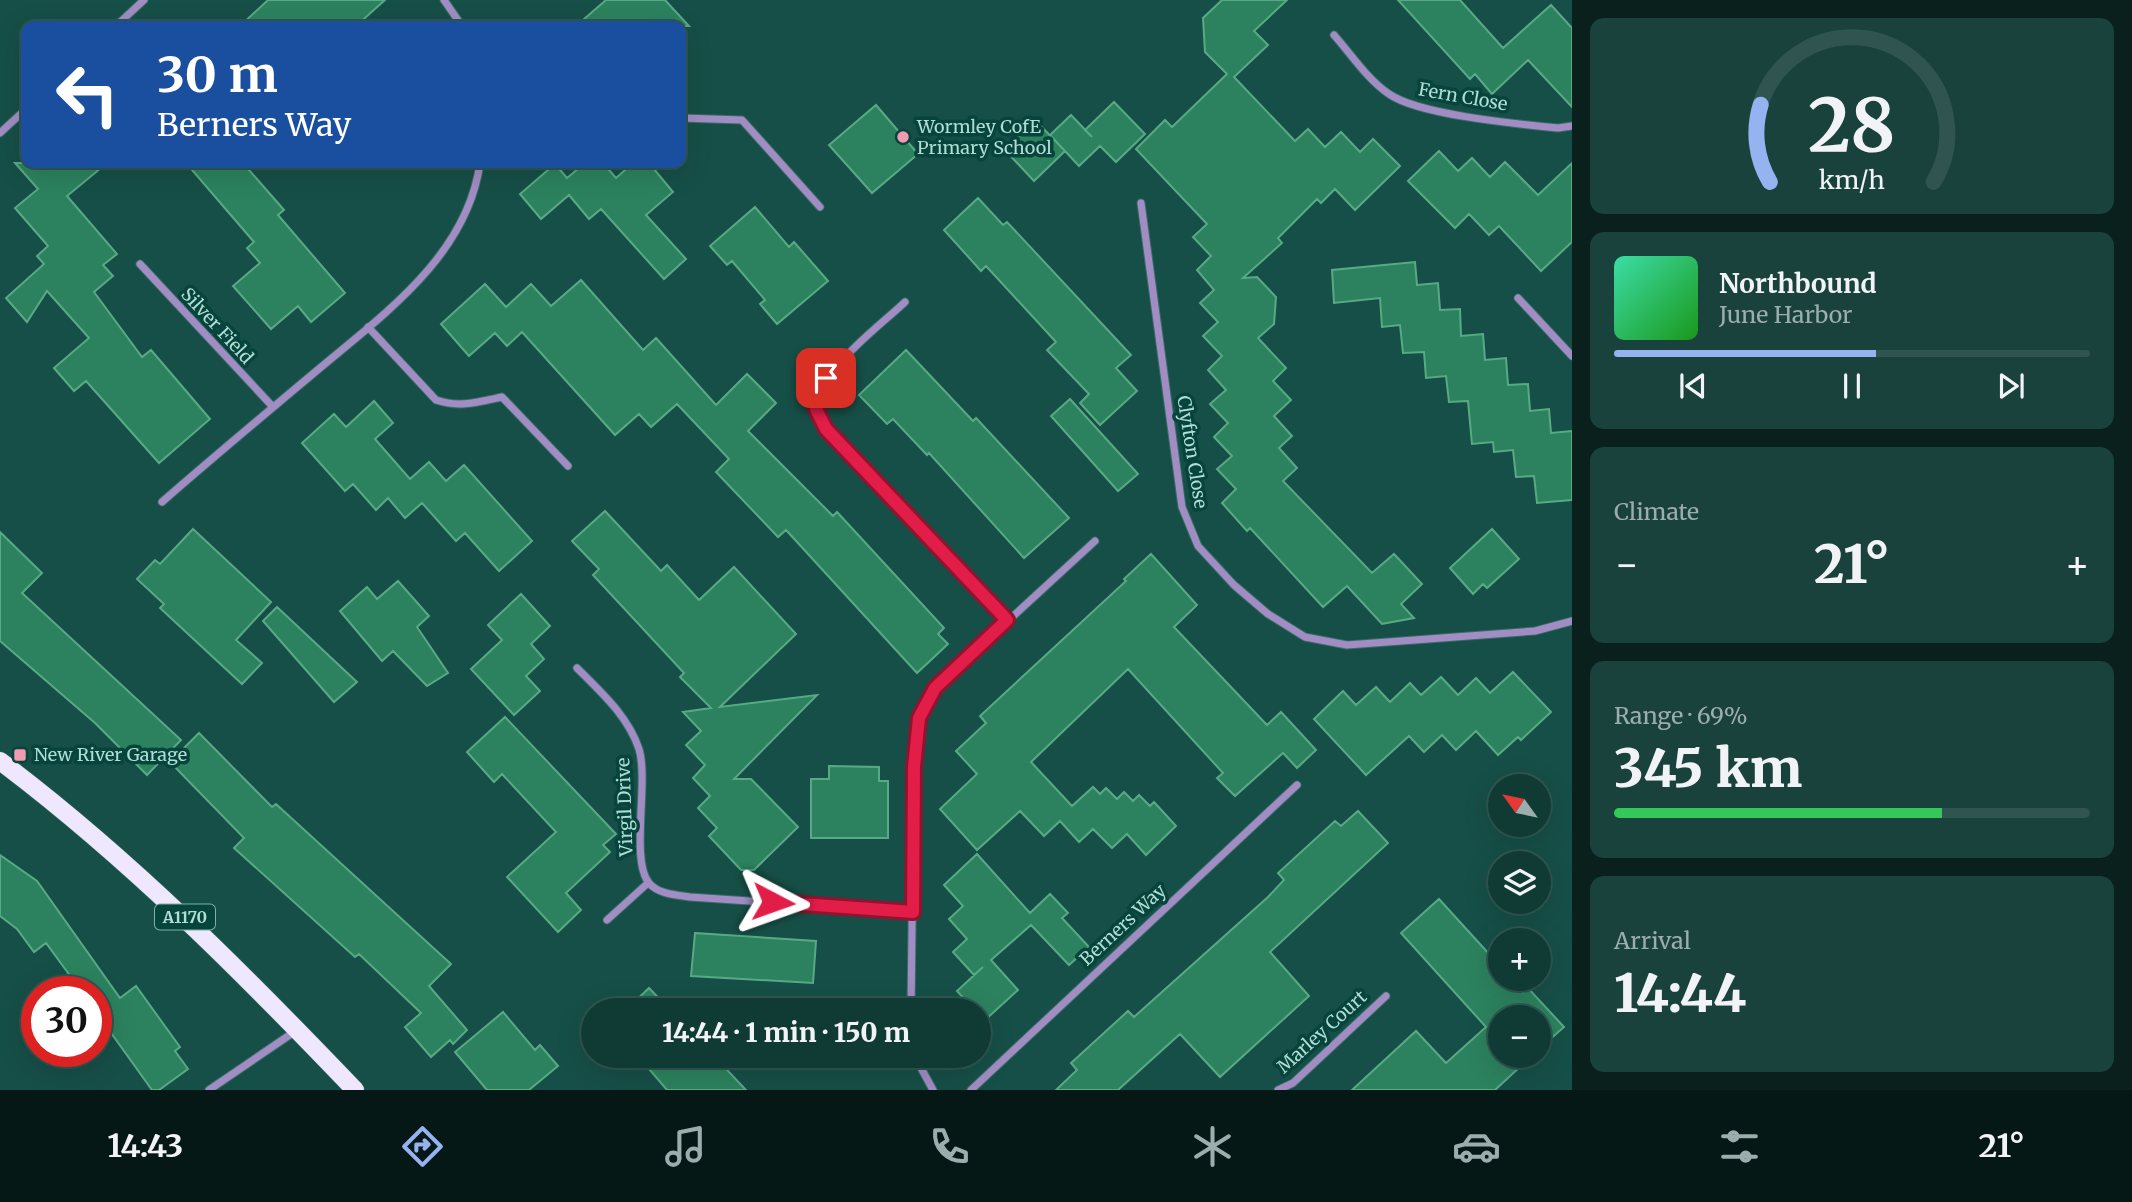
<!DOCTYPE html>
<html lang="en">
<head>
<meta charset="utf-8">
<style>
  :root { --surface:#103b35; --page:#19423d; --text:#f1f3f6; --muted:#9cadad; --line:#305550; --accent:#95b2f1 }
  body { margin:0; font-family:Merriweather,serif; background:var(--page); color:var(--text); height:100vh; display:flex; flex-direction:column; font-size:26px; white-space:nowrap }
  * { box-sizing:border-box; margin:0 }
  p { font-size:23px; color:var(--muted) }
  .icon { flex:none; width:38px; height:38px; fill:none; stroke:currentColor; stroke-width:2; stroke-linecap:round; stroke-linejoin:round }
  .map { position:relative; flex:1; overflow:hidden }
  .sheet { display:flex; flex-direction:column; gap:18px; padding:18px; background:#09201d; width:560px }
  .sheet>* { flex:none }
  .guide { position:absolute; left:21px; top:21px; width:665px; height:147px; border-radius:14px; box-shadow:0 7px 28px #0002,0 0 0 2px var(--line); background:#1a4fa0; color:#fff; overflow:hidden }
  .needle { width:46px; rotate:303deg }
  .controls { position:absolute; left:1488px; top:774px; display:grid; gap:14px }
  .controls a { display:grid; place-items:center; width:63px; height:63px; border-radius:50%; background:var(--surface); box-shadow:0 7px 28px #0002,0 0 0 2px var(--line); font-size:35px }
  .speed { position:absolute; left:21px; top:976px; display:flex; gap:14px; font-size:35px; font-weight:700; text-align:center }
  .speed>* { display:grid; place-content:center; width:91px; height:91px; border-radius:50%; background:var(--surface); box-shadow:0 7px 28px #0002,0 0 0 2px var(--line); line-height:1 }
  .speed .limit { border:10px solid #d22; background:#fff; color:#111 }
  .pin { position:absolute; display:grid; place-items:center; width:60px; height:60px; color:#fff; margin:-30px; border-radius:14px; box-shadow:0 4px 10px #0006 }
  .me { position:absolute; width:77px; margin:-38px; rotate:94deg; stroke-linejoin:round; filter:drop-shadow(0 0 5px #0008) }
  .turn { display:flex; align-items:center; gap:24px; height:147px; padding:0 21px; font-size:32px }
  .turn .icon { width:91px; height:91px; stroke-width:2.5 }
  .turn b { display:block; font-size:49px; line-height:60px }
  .big { font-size:52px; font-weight:800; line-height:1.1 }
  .sheet .widget { flex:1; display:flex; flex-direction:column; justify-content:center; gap:10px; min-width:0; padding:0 24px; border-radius:14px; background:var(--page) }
  .sheet .dial { align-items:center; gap:0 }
  .dial svg { height:182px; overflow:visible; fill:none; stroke:var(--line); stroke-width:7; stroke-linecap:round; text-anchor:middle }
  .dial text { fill:var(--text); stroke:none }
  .song { display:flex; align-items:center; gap:21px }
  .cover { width:84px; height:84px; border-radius:10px; background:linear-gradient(135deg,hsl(160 70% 55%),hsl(120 70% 35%)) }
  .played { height:7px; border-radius:4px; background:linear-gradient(90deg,var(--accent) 55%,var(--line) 55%) }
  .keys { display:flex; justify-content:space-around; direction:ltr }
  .heat { display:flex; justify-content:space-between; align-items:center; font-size:38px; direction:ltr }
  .charge { height:10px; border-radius:5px; background:linear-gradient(90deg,#34c759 69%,var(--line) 0) }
  .trip { position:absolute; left:581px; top:998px; width:410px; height:70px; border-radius:35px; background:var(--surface); box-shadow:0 7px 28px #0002,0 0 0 2px var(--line); font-weight:800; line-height:70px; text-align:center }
  .dock { display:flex; height:112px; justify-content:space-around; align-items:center; background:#061815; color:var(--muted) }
  .dock .icon { width:49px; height:49px }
  .dock .active { color:var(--accent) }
  .dock b { font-size:32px; color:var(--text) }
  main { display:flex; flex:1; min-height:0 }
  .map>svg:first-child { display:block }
  .building { fill:#2c825e; stroke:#58aa84; stroke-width:2 }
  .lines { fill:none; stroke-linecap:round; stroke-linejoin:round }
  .street-casing { stroke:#386e66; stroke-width:9 }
  .primary-casing { stroke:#386e66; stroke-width:19 }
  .street { stroke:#a28cc4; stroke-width:7 }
  .primary { stroke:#efe7fd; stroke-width:18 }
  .route-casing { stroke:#92132f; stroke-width:18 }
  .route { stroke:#e11d48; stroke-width:12 }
  .poi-dot { fill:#f19ab2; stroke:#06443c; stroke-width:2.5 }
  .labels { text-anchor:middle; stroke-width:7; stroke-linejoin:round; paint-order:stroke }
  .shield { fill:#06443c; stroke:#7db0a7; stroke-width:2 }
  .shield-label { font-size:16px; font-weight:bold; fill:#b0ded5 }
  .street-label { font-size:18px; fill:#b0ded5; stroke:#06443c }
  .poi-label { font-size:18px; fill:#b0ded5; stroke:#06443c; text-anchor:start }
</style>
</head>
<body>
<main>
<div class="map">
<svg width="1572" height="1090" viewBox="0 0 1572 1090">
  <rect width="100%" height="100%" fill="#164f47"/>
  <path class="building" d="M268 0H385L356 26H240Z
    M606 0H665L689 26H576Z
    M1222 0H1287L1254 31 1268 45 1234 77 1295 141 1308 129 1325 147 1341 132 1360 152 1373 139 1400 166 1355 210 1335 189 1321 203 1317 199 1278 238 1282 243 1243 278 1257 277 1276 297 1274 324 1258 338 1286 368 1273 381 1291 400 1274 416 1292 436 1279 448 1297 468 1283 481 1372 573 1394 554 1422 584 1401 604 1414 618 1382 624 1347 586 1323 607 1250 528 1247 531 1222 503 1236 489 1217 469 1232 456 1214 437 1228 423 1210 404 1226 390 1208 370 1222 356 1203 336 1218 322 1200 303 1214 290 1197 270 1211 256 1193 237 1207 224 1136 149 1165 120 1172 127 1227 74 1205 52 1203 18Z
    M1398 0H1460L1503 48 1551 5 1572 28V107L1528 60 1492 94 1475 74 1470 79Z
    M1114 102 1145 134 1116 162 1100 146 1079 166 1050 135 1071 115 1092 137 1085 130Z
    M876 105 918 154 872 193 829 145Z
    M1035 120 1065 151 1034 181 1004 149Z
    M1439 151 1458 171 1472 158 1490 177 1505 162 1538 195 1572 163V242L1541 271 1499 226 1489 235 1469 214 1455 228 1408 181Z
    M15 163H107L67 196 117 254 103 265 113 276 94 292 142 357 151 350 210 419 159 463 86 381 74 391 54 368 89 338 47 291 27 322 6 298 44 264 37 256 48 246 15 208 38 189Z
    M186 163H243L284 210 278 215 345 293 311 322 298 306 271 329 233 286 260 263 247 248 254 242Z
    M585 163H603L616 178 633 163H649L673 192 646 215 686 259 664 279 601 209 589 219 569 195 541 219 520 194 555 164 567 178Z
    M978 198 1003 225 1007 222 1131 355 1116 368 1137 391 1100 425 1080 403 1089 394 1047 350 1056 342 986 266 981 271 944 230Z
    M755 207 789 247 794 242 828 281 777 324 760 304 765 300 732 261 727 265 710 246Z
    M1415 262 1417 285 1438 283 1440 310 1460 309 1461 336 1483 334 1485 360 1506 358 1508 385 1528 384 1530 411 1549 409 1551 433 1572 431V500L1537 503 1534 476 1516 477 1513 450 1494 452 1493 442 1472 444 1468 401 1449 402 1446 376 1426 378 1424 352 1403 353 1400 325 1382 327 1380 298 1334 303 1332 270Z
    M581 280 643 350 656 338 716 405 747 374 776 403 748 431 833 516 837 512 944 628 938 634 948 644 917 673 786 530 778 537 716 472 729 459 677 404 651 427 639 414 615 435 522 332 507 346 495 333 469 356 441 324 485 284 506 307 531 284 551 306Z
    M906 350 973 421 976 418 1069 518 1024 558 929 453 927 455 893 419 887 424 859 395Z
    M1070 399 1138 474 1118 491 1051 416Z
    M374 401 393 423 375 439 410 479 429 462 446 481 464 465 532 541 499 571 465 533 456 541 422 503 405 518 388 498 376 510 353 484 345 491 302 443 334 414 346 427Z
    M605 511 661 571 667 565 699 600 734 567 796 634 720 707 817 695 734 779H751L798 827 754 870H741L709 836 717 828 698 808 710 796 693 778 705 765 686 745 701 731 683 712 711 708 680 677 684 673 593 575 599 569 572 541Z
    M193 529 271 602 236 640 262 663 242 684 160 608 164 604 137 579 155 560 160 564Z
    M1492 529 1519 559 1487 588 1483 584 1473 594 1450 568Z
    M0 532 42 573 22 593 181 740 147 775 95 723 0 641Z
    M1151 554 1197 605 1174 627 1267 725 1281 712 1316 750 1297 768 1283 753 1235 796 1217 778 1223 773 1128 669 1031 762 1072 806 1093 787 1100 794 1106 788 1117 799 1124 792 1133 801 1139 795 1150 806 1154 802 1176 826 1146 855 1127 834 1112 848 1093 829 1079 842 1060 821 1044 836 1020 811 977 850 940 809 977 774 956 751 986 723 980 716 1126 581 1124 579Z
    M398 581 429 616 417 627 448 673 427 686 393 651 382 661 340 611 367 587 377 599Z
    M521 594 550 626 531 644 544 659 526 676 540 691 514 715 471 669 502 640 488 625Z
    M277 607 357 682 334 702 263 621Z
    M1513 672 1551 712 1521 740 1518 737 1498 755 1476 731 1456 750 1442 735 1424 752 1409 736 1366 775 1314 719 1343 691 1356 705 1376 687 1390 702 1410 683 1421 695 1441 677 1458 695 1476 678 1490 693Z
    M505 717 616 834 603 845 610 852 566 893 581 910 558 932 507 877 556 832 502 774 494 782 467 752Z
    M199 733 272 807 276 804 451 964 429 986 467 1030 453 1044 450 1040 431 1057 405 1027 421 1013 359 954 355 957 234 848 244 838 170 762Z
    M829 766 879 767V781H888V838H811V779H829Z
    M1358 811 1388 843 1270 952 1309 996 1220 1077 1180 1034 1118 1090H1056L1077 1070 1071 1063 1128 1011 1134 1017 1268 897 1284 880 1278 873 1335 821 1341 826Z
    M977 854 1030 913 1050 894 1068 913 1062 918 1089 947 1069 965 1031 925 991 960 1018 990 984 1021 978 1010H974L957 991 983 967 974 975 953 952 967 939 949 919 963 906 944 885Z
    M0 855 37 881 120 998 136 986 180 1047 175 1051 188 1069 159 1090H152L96 1012V992H82L46 943 34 952 17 929 0 916Z
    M1439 899 1500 966V978H1511L1523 992 1528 988 1564 1027 1538 1050V1017H1500V1055H1533L1495 1090H1352L1416 1031 1446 1063 1486 1027 1401 933Z
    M695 933 816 941 813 983 691 976Z
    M649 988 670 1010H632L629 1007Z
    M503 1012 535 1050 540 1045 558 1066 529 1090H487L455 1052Z
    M637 1055H713L746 1090H667Z"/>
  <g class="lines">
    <g class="street-casing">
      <path id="street" d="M444 0 462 26
        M116 26 144 0
        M1334 35C1351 54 1367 79 1389 94 1419 115 1518 124 1558 128L1572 126
        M681 118 742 120 820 207
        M0 133 26 109
        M1141 203 1182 507 1198 546 1234 585 1268 614 1305 637 1347 645 1535 631 1572 621
        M140 264 273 407
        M1518 298 1572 356
        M905 302C878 328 808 377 818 418L1007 620
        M368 327 436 400C459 408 478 402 502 397L568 466
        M162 502C210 460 259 419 308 378 377 319 467 259 480 163
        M577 668C601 692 628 716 639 749 649 782 630 860 649 883 658 894 676 895 690 897L913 912
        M607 920 648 883
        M911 1010 914 767 919 718 935 688 1095 541
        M914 1055 933 1090
        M209 1090 297 1030
        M971 1090 1297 785
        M1278 1090 1293 1083 1386 996"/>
    </g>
    <g class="primary-casing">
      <path id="primary" d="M0 761C129 858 243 973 355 1090"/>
    </g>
    <use href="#street" class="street"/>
    <use href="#primary" class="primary"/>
  </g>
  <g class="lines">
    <g class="route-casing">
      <path id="route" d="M773 902 913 912 914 767 919 718 935 688 1007 620 826 429 816 409 826 378"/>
    </g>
    <use href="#route" class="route"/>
  </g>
  <g class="poi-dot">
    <circle cx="903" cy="137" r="7"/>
    <rect x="13" y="748" width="14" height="14" rx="3.5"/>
  </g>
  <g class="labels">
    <rect class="shield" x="155" y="904.5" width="60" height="25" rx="5"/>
    <g class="shield-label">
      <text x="185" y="923">A1170</text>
    </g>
    <g class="street-label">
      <text transform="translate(1463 97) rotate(10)" y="6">Fern Close</text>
      <text transform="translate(217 326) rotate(47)" y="6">Silver Field</text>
      <text transform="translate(1192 452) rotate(81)" y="6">Clyfton Close</text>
      <text transform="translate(625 807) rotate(-92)" y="6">Virgil Drive</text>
      <text transform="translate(1123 925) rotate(-43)" y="6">Berners Way</text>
      <text transform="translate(1322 1032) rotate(-42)" y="6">Marley Court</text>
    </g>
    <g class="poi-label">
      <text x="917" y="133">Wormley CofE<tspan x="917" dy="21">Primary School</tspan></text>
      <text x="34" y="761">New River Garage</text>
    </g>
  </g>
</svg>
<div class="controls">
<a><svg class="needle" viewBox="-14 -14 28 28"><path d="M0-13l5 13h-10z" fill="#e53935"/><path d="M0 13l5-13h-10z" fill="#9cadad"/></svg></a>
<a><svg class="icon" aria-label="layers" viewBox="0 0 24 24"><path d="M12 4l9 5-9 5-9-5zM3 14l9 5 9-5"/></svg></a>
<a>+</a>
<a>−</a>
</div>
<div class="speed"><div class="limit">30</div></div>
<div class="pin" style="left:826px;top:378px;background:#d93025"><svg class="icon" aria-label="arrive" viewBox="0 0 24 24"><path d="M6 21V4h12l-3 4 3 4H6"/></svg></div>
<svg class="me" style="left:773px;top:902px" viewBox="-20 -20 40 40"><path d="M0-17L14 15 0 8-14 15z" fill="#e11d48" stroke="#fff" stroke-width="4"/></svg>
<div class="trip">14:44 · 1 min · 150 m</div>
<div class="guide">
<div class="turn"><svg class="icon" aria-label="left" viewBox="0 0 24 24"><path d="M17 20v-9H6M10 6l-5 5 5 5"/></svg><div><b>30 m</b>Berners Way</div></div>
</div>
</div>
<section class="sheet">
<div class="widget dial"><svg viewBox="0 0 100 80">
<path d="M14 69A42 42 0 1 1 86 69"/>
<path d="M14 69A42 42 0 0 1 10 35" stroke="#95b2f1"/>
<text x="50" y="56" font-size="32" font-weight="700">28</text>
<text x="50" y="72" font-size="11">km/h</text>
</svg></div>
<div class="widget">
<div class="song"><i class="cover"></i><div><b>Northbound</b><p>June Harbor</p></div></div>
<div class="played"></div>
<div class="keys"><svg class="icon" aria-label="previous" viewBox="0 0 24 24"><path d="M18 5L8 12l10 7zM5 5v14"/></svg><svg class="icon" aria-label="pause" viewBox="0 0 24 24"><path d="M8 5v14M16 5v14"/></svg><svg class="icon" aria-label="next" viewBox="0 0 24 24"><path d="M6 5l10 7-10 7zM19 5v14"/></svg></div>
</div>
<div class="widget"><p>Climate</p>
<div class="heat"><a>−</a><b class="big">21°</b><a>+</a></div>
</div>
<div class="widget"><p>Range · 69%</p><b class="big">345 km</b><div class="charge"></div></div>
<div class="widget"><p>Arrival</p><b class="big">14:44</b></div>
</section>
</main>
<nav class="dock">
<b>14:43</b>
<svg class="icon active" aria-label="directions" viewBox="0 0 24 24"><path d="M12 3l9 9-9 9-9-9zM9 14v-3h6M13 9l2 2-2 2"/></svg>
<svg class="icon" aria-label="music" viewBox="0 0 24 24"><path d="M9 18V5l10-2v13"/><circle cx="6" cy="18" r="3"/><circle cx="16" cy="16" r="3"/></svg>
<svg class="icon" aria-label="phone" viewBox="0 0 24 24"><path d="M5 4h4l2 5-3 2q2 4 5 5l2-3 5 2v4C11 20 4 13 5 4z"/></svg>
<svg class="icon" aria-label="climate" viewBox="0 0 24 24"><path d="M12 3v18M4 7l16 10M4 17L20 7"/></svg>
<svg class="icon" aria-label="car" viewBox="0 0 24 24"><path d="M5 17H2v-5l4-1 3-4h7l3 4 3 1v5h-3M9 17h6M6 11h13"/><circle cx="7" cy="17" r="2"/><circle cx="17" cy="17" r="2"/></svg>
<svg class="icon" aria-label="filters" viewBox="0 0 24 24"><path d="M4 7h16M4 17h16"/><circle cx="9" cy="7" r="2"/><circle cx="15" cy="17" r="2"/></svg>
<b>21°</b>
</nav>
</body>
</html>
